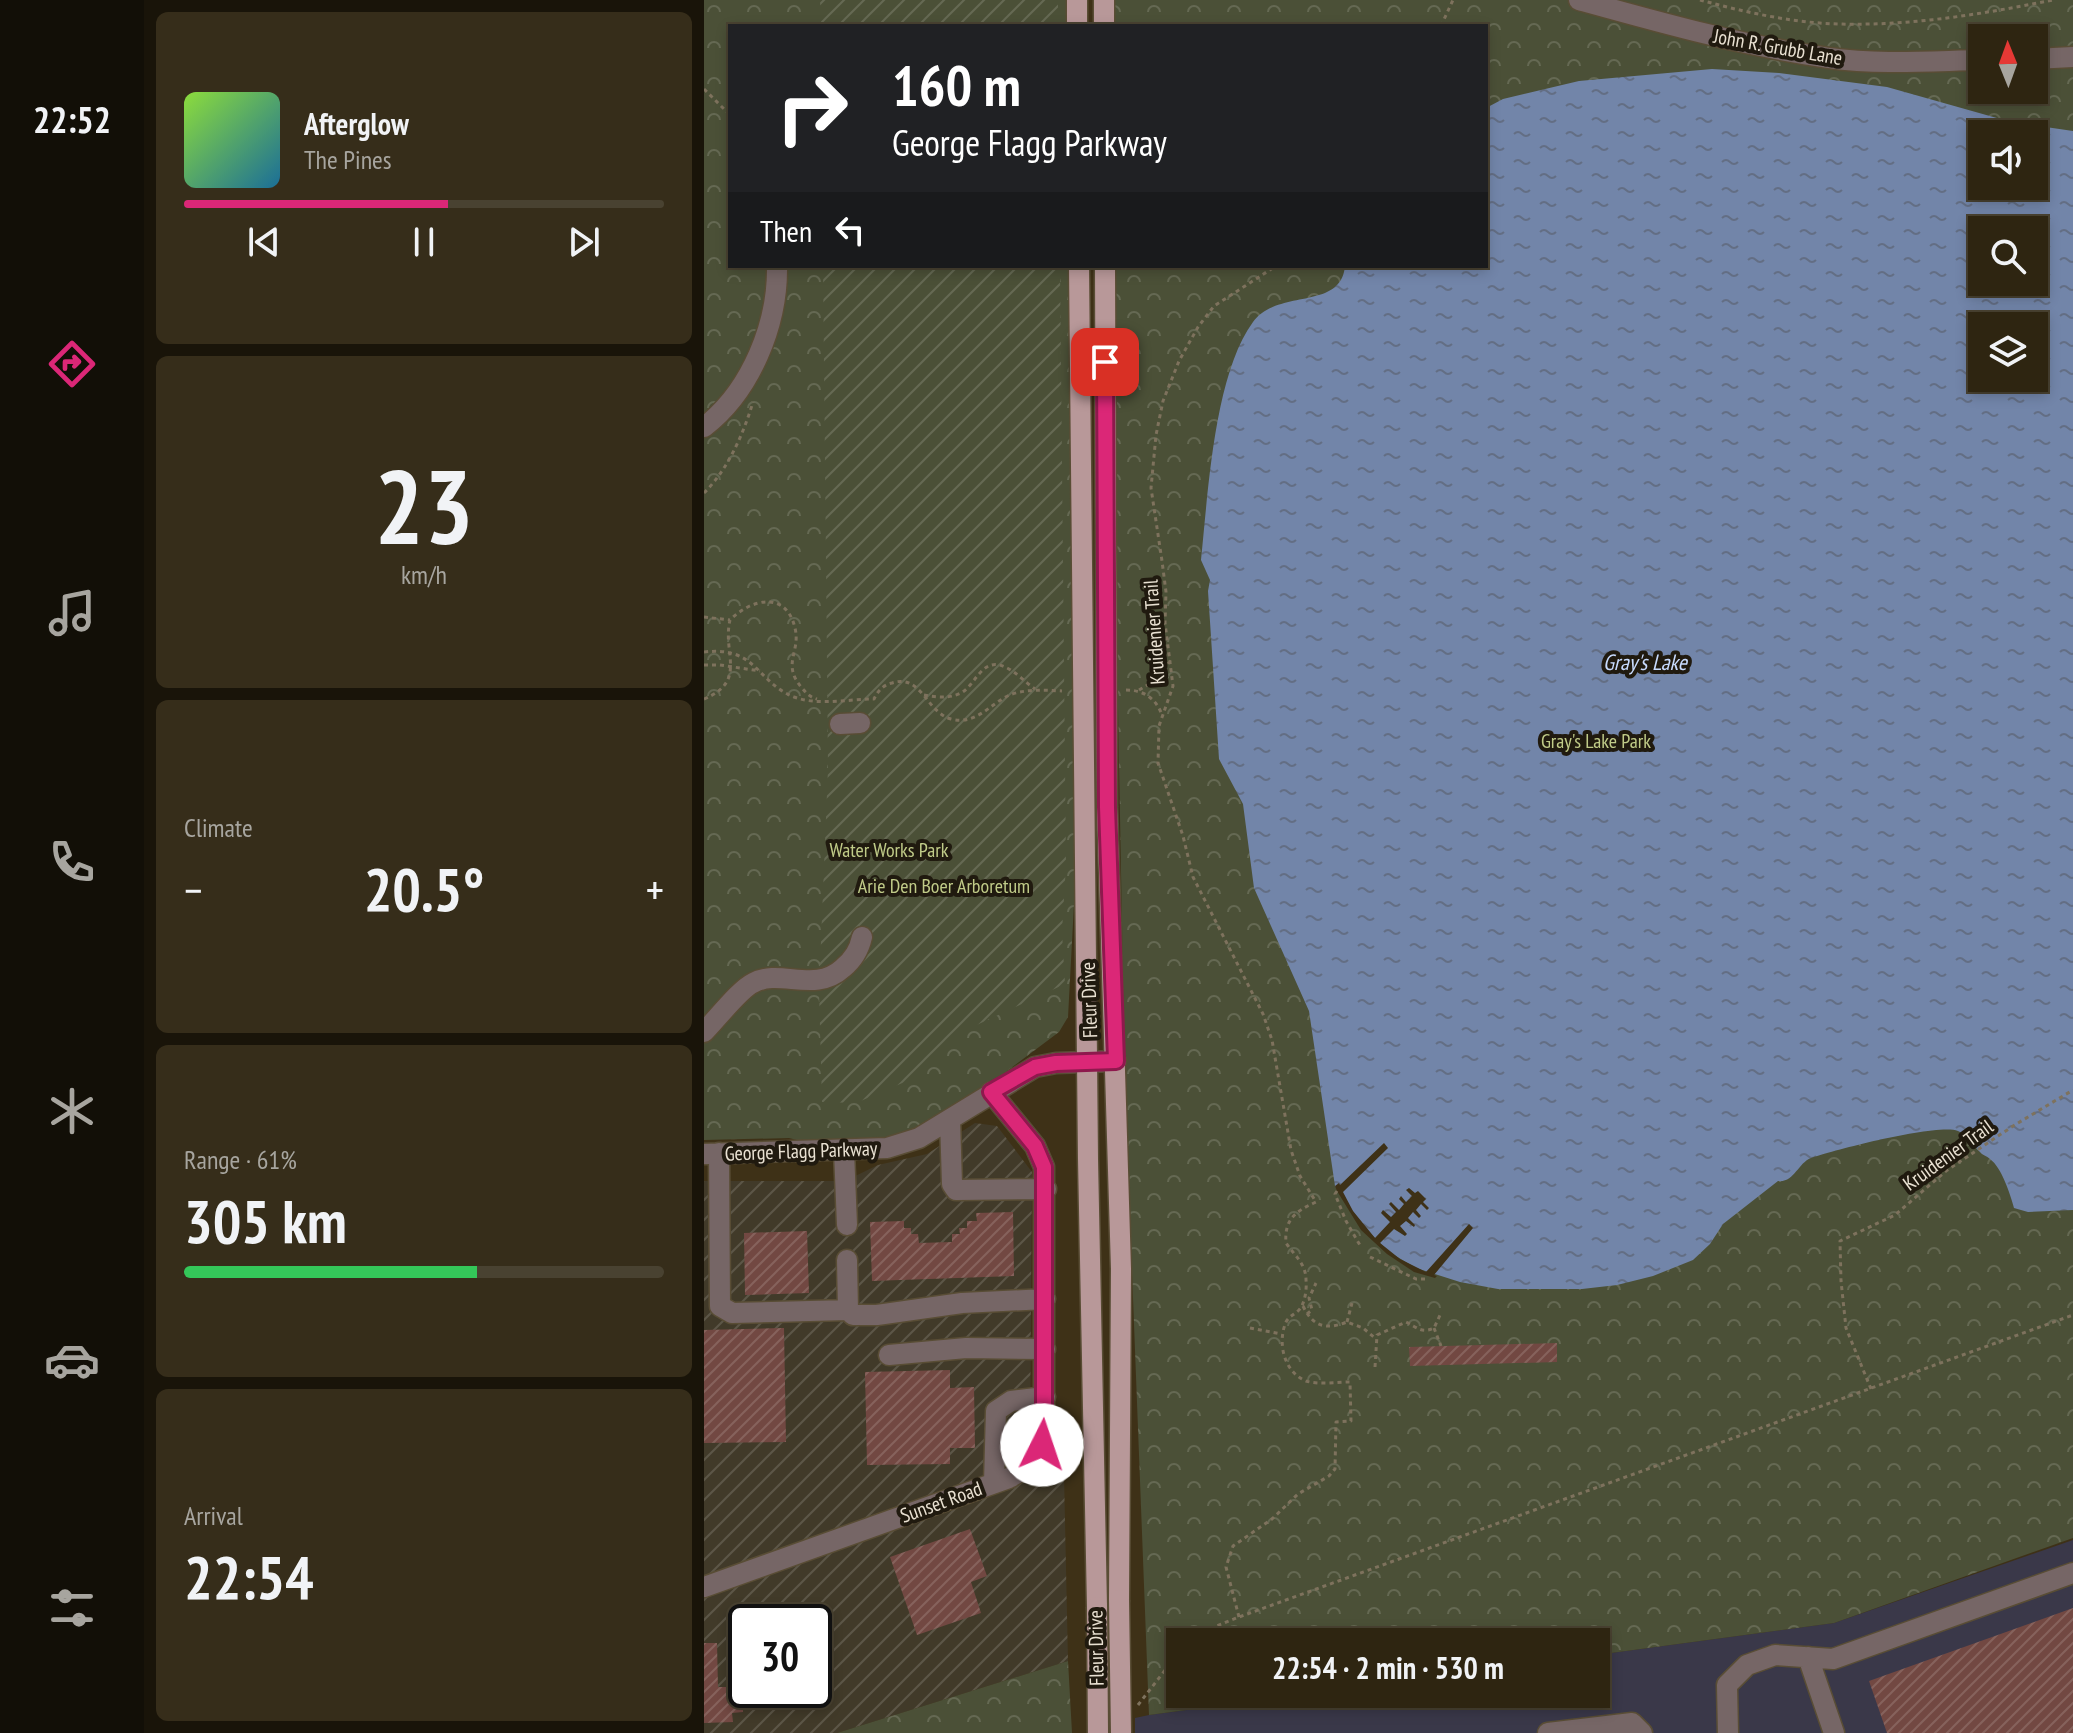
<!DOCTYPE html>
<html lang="en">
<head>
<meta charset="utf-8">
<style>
  :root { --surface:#2e2511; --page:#362d1a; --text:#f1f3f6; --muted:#a7a59f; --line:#494231; --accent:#db2777 }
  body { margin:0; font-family:"PT Sans Narrow",sans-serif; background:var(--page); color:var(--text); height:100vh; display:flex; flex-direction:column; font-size:30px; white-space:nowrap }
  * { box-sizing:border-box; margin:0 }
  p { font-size:26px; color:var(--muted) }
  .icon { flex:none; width:44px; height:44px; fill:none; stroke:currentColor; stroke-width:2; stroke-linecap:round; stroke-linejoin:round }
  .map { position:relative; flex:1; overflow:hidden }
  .details { display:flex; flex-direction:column; gap:12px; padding:12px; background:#191409; width:560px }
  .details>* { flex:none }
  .hud { position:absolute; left:24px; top:24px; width:760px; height:244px; border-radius:0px; box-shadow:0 4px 12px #0003,0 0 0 2px var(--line); background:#202124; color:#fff; overflow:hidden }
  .needle { width:52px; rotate:359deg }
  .fabs { position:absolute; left:1264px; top:24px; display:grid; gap:16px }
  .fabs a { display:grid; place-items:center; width:80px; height:80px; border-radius:0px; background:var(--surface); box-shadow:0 4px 12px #0003,0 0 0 2px var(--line); font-size:40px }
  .speed { position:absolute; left:24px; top:1604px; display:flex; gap:16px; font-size:40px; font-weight:700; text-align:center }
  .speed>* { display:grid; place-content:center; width:104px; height:104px; border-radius:50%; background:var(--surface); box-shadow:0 4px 12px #0003,0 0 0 2px var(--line); line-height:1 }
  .speed .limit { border:4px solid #111; border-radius:12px; background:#fff; color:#111 }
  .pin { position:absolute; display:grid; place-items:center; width:68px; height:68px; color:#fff; margin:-34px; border-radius:16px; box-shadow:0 4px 12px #0006 }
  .me { position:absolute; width:88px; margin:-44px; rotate:4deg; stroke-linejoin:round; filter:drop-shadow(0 0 6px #0008) }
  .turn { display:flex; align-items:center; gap:28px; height:168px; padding:0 32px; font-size:36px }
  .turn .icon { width:104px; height:104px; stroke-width:2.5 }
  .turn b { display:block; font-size:56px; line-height:68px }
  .then { display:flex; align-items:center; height:76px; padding:0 32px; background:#0003; gap:16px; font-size:30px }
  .big { font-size:60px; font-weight:700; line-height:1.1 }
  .details .widget { flex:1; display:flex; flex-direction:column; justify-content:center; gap:12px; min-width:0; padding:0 28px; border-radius:12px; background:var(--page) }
  .details .dial { align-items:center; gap:0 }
  .dial b { font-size:104px; line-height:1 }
  .song { display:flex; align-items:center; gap:24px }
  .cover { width:96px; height:96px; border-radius:12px; background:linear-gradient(135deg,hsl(90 70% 55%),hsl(200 70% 35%)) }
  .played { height:8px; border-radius:4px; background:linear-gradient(90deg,var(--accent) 55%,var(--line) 55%) }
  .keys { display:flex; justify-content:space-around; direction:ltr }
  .heat { display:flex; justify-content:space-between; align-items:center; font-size:44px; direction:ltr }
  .charge { height:12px; border-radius:6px; background:linear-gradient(90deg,#34c759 61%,var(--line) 0) }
  .trip { position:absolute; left:462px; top:1628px; width:444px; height:80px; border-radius:0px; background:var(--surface); box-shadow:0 4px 12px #0003,0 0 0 2px var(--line); font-weight:700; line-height:80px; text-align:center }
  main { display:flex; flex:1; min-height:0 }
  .tabs { display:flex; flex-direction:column; width:144px; justify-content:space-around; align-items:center; background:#120f07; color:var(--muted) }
  .tabs .icon { width:56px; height:56px }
  .tabs .on { color:var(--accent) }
  .tabs b { font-size:36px; color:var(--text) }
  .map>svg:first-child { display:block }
  .commercial { fill:#3a3849 }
  .industrial { fill:url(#industrial-furrows); fill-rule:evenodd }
  .park { fill:url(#park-crowns); fill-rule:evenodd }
  .garden { fill:url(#garden-furrows) }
  .water { fill:url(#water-ripples); fill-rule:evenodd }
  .pier { fill:#3e3117 }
  .building { fill:url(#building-hatch) }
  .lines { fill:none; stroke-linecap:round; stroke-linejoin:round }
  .minor-casing { stroke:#594d35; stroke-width:23 }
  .major-casing { stroke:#594d35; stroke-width:23 }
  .path { stroke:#7e725d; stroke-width:3; stroke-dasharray:4 4; stroke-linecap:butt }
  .minor { stroke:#766666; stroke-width:20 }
  .major { stroke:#b89899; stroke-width:20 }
  .major-bridge-casing { stroke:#594d35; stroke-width:23; stroke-linecap:butt }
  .major-bridge { stroke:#b89899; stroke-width:20 }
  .route-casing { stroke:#8e194d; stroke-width:20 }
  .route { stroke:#db2777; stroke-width:14 }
  .labels { text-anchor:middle; stroke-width:8; stroke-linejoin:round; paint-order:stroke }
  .street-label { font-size:20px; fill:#e9e1d2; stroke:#201a0f }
  .park-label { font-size:20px; fill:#c0cb88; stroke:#201a0f }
  .water-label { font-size:22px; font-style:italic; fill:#c8dbfe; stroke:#201a0f }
</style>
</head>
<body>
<main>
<nav class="tabs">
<b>22:52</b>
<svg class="icon on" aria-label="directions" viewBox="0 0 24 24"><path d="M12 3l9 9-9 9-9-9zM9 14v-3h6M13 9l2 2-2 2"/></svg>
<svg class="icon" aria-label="music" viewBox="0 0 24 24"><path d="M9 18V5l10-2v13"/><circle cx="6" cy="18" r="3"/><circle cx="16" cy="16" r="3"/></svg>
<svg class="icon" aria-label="phone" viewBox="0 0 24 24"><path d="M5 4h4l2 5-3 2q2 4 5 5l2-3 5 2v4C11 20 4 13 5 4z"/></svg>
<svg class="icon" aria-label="climate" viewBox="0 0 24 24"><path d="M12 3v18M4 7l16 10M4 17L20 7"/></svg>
<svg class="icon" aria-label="car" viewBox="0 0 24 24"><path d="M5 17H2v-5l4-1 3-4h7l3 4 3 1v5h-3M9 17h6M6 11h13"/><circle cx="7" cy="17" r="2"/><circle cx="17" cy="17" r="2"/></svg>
<svg class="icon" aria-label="filters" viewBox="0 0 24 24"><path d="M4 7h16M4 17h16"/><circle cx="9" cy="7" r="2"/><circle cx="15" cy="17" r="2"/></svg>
</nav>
<section class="details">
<div class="widget">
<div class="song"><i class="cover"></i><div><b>Afterglow</b><p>The Pines</p></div></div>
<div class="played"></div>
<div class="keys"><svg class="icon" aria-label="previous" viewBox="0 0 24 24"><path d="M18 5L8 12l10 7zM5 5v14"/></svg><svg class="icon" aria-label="pause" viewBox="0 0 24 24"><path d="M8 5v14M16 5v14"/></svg><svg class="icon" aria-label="next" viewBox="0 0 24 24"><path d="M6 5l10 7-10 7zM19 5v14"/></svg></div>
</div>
<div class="widget dial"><b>23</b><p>km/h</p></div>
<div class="widget"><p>Climate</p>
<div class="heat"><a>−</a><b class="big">20.5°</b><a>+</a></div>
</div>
<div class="widget"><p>Range · 61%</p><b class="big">305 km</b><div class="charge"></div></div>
<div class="widget"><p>Arrival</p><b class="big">22:54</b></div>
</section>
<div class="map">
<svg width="1369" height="1733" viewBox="0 0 1369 1733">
  <defs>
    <pattern id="industrial-furrows" width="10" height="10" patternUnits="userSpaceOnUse" patternTransform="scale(2)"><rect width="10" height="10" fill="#413a29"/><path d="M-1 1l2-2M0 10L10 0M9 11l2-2" fill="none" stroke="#5c5647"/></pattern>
    <pattern id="park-crowns" width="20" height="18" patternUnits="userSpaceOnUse" patternTransform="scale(2)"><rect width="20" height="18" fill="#4b5037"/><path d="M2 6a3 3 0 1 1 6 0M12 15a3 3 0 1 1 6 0" fill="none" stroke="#656953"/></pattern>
    <pattern id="garden-furrows" width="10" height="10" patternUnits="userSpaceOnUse" patternTransform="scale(2)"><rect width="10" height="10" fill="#4b5037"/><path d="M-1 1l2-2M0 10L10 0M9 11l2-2" fill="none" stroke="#656953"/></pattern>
    <pattern id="water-ripples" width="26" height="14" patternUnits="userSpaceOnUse" patternTransform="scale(2)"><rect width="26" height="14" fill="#7285a9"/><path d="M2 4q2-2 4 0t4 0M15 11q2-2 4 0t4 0" fill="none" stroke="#636e84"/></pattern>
    <pattern id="building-hatch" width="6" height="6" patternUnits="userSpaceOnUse" patternTransform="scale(2)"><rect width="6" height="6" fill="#724842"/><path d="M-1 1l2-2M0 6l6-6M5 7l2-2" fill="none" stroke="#86625c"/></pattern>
  </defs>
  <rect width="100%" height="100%" fill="#3e3117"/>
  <path class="commercial" d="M1369 1540V1733H431V1718L445 1715 602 1694H892V1655L1130 1623Z"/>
  <path class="industrial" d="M271 1123 293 1126 328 1172 326 1438 360 1475 364 1661 133 1733H0V1181H141L174 1165 223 1154ZM42 1622H110V1690H42Z"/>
  <path class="park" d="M0 0H363V26H26V266H365L372 866 364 1017 355 1032 246 1114 215 1132 173 1143 101 1142 85 1138 0 1140Z
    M410 0H1369V1538L1130 1623 892 1655V1642H476V1694H602L445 1715 421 1089 413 652 411 266H782V26H410ZM1278 38H1330V90H1278ZM1278 134H1330V186H1278ZM1278 230H1330V282H1278ZM1278 326H1330V378H1278Z
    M364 1661 368 1733H133Z"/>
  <path class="garden" d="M116 0H354V26H117Z
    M119 266H356L362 865 358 932 361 984 264 1029 203 1081 152 1103 118 1102 115 990 124 768Z"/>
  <path class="water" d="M1008 69 1075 73 1183 87 1307 122 1369 131V1210L1324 1212 1310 1208C1306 1194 1298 1168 1286 1159 1283 1156 1278 1155 1276 1152 1268 1145 1264 1135 1254 1131 1234 1123 1130 1150 1107 1158 1094 1163 1090 1183 1074 1181L1019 1224 1006 1244 989 1260 949 1276 913 1285 878 1289H794L756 1282 712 1268 685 1252 660 1227 631 1186 605 1011 550 888 539 804 515 759 504 591 506 580 497 560C504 494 510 375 549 322 574 288 637 311 641 266H782V108L799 99 875 81ZM1278 134H1330V186H1278ZM1278 230H1330V282H1278ZM1278 326H1330V378H1278Z"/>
  <path class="pier" d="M680 1143 684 1148 639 1192 649 1211 671 1238 686 1222 677 1213 679 1210 687 1217 692 1212 685 1204 687 1202 695 1210 700 1204 695 1199 697 1196 702 1202 708 1196 702 1190 705 1188 711 1193 714 1191 722 1199 719 1202 725 1208 723 1210 717 1204 712 1210 717 1216 715 1218 709 1212 704 1218 711 1225 710 1227 702 1221 696 1226 703 1234 701 1236 690 1229 676 1243 696 1259 722 1272 765 1224 769 1228 730 1275 733 1276 731 1278 710 1272 683 1254 657 1230 633 1191 631 1186 635 1183 636 1185Z"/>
  <path class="building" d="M309 1212 310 1276 168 1281 166 1222 200 1221V1228H207V1234H214L215 1243 248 1242V1234H256L255 1228H263V1221H273L272 1213Z
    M103 1231 105 1293 41 1295 40 1233Z
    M80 1328 82 1442 0 1443V1330Z
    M853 1343V1362L706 1366 705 1347Z
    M246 1370V1388L270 1387 271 1448H246V1464L163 1465 161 1372Z
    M266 1529 283 1576 267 1582 277 1613 213 1635 186 1557Z
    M1369 1608V1733H1183L1165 1681Z
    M0 1643H13L14 1687H39V1712L28 1713 29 1722 0 1723Z"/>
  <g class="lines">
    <g class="minor-casing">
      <path id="minor" d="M875 0C958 23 1040 46 1125 58 1176 65 1227 61 1278 60
        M1330 59 1369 57
        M0 427C47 391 74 324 73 266
        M136 724 156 723
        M0 1032C12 1020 36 989 49 983 76 968 111 994 139 968 150 959 155 950 158 937
        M246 1119 248 1184 252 1190 342 1189
        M140 1151 143 1225
        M15 1153 16 1306 28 1313 144 1310 149 1315H173L258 1303 341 1299
        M0 1154 183 1148 215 1138 331 1067 352 1063 412 1061
        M143 1260 144 1310
        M185 1355 262 1348 341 1349
        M290 1483 292 1411 307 1401 341 1397
        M0 1587 305 1478C328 1466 336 1453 340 1428V1167L331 1146 287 1092
        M1104 1657 1130 1733
        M844 1733 928 1723 938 1733
        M1024 1733 1023 1685 1043 1665 1071 1655 1129 1659 1369 1573"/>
    </g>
    <g class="major-casing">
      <path id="major" d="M373 0V26
        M400 0V26
        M375 266 384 1159 393 1607
        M401 266 403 807 417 1269 415 1600"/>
    </g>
    <path class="path" d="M996 0C1040 12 1089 23 1135 24 1207 26 1279 14 1349 0
      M737 26 749 0
      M0 89 26 115
      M0 493C24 469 39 435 49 402
      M0 617 26 620
      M0 652C53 646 51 681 90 697 114 706 145 699 170 699 174 691 179 685 188 683 217 673 223 713 247 719 273 726 287 702 308 694 325 689 341 690 358 691
      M0 665H16L56 671
      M422 690C439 690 452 698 458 715
      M435 690 452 680 467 660
      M220 695C232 697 245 699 257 693 272 685 278 656 301 667 311 671 322 683 331 689
      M0 699C44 681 18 653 26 620 47 599 82 590 91 628 97 652 77 664 98 688 103 694 106 697 113 699
      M633 1191 631 1194 642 1221 657 1247
      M666 1257 712 1279H723
      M599 1306C609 1327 622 1330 643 1322L659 1328 671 1338
      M603 1314 608 1310 605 1298 612 1283
      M643 1322 648 1303
      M546 1328 577 1334
      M730 1328 737 1346
      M671 1367 673 1335 702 1322C713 1327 717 1334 730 1328L737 1313
      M1167 1389 1142 1328 1137 1281 1136 1241 1191 1215 1242 1171 1309 1126 1369 1090
      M535 1617 522 1567 529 1546 568 1519 594 1494 625 1476 631 1469 632 1422 647 1421 646 1382C633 1382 615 1385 602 1381 580 1372 573 1343 582 1322 585 1316 590 1315 595 1310 601 1304 603 1288 602 1280 602 1264 591 1256 582 1243 580 1219 592 1211 612 1202L596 1176 587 1150 568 1040 559 1014 489 877 479 836 454 763 455 726 469 686 461 623 462 592 458 561 447 488 452 435 459 401 475 361 494 327 510 306 572 266
      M486 1642 510 1627 535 1617 1369 1315
      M434 1705 476 1651"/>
    <use href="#minor" class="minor"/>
    <use href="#major" class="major"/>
    <g class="major-bridge-casing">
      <path id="major-bridge" d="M415 1600 417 1733
        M393 1607 394 1733"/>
    </g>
    <use href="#major-bridge" class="major-bridge"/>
  </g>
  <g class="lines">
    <g class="route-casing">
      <path id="route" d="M338 1445 340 1428V1167L331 1146 287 1092 331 1067 352 1063 412 1061 403 807 401 362"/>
    </g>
    <use href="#route" class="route"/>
  </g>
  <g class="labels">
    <g class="street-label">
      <text transform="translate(1074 47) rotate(10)" y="7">John R. Grubb Lane</text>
      <text transform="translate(450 632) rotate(-94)" y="7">Kruidenier Trail</text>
      <text transform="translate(385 1000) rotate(-92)" y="7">Fleur Drive</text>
      <text transform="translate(97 1151) rotate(-2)" y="7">George Flagg Parkway</text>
      <text transform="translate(1244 1155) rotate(-36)" y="7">Kruidenier Trail</text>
      <text transform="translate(237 1502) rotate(-20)" y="7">Sunset Road</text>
      <text transform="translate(392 1648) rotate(-91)" y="7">Fleur Drive</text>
    </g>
    <g class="park-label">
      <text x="892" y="748">Gray's Lake Park</text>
      <text x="185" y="857">Water Works Park</text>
      <text x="240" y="893">Arie Den Boer Arboretum</text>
    </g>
    <g class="water-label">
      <text x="941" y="670">Gray's Lake</text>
    </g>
  </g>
</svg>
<div class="fabs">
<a><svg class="needle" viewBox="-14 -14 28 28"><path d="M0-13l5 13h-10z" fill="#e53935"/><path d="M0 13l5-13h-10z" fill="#a7a59f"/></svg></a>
<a><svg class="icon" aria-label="sound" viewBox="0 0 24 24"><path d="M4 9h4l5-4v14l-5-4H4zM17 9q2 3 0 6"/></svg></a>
<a><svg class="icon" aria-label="search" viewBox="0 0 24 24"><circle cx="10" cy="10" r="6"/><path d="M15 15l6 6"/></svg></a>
<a><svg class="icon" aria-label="layers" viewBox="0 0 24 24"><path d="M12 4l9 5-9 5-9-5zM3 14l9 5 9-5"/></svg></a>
</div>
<div class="speed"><div class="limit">30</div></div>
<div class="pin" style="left:401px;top:362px;background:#d93025"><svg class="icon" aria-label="arrive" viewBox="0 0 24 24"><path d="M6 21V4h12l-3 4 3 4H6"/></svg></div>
<svg class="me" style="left:338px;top:1445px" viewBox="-20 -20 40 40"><circle r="19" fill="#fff"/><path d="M0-13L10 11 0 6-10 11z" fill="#db2777"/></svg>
<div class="trip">22:54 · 2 min · 530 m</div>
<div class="hud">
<div class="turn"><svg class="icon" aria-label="right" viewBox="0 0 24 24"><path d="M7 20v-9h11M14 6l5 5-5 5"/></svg><div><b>160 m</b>George Flagg Parkway</div></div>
<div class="then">Then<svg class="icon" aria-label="left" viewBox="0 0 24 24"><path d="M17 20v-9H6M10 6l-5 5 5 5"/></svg></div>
</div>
</div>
</main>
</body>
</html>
